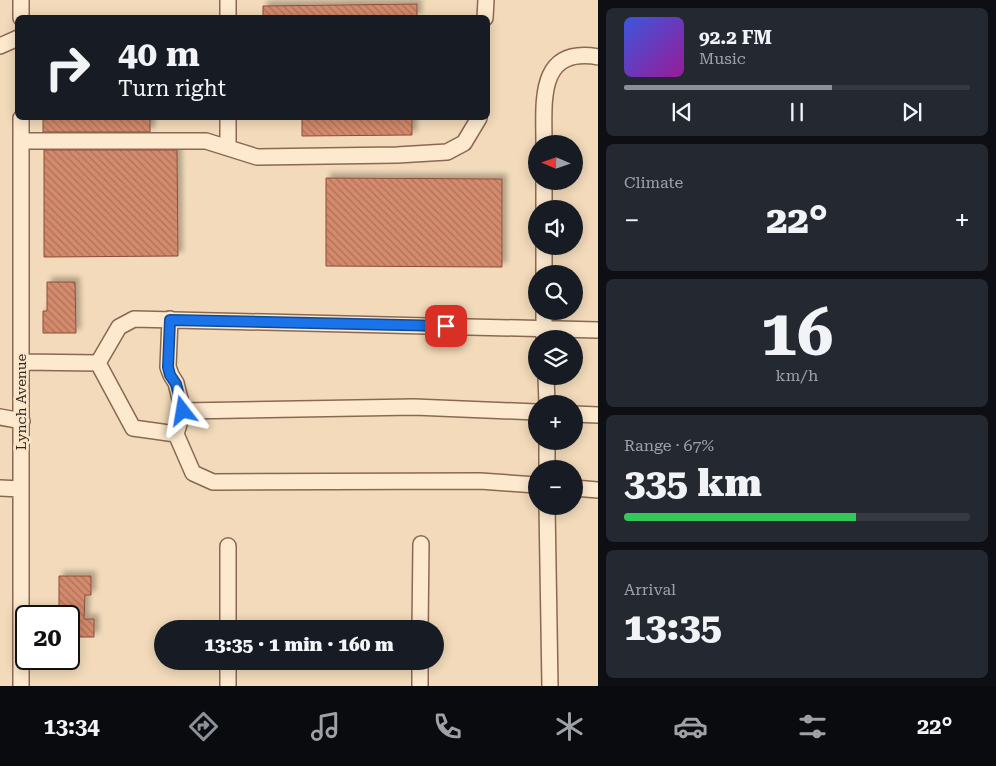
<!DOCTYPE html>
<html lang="en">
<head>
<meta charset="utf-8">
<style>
  :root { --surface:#171b24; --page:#242831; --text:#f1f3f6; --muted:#9ea1a6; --line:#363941; --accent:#8c9099 }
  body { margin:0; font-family:"Roboto Serif",serif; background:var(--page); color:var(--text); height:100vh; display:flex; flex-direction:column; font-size:19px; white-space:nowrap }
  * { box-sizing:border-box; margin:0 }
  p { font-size:16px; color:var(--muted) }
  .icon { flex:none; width:28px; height:28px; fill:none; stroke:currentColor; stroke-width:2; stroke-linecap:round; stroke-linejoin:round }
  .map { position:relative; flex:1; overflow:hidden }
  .panel { display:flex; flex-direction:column; gap:8px; padding:8px; background:#0d0f14; width:398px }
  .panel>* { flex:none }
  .hud { position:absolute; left:15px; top:15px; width:475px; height:105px; border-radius:8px; box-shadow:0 2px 12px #0003; background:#171b24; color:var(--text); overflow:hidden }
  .needle { width:32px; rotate:272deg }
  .fabs { position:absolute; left:528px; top:135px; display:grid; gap:10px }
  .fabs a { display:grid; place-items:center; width:55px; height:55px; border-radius:50%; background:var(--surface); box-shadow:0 2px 12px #0003; font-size:25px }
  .speed { position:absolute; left:15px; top:605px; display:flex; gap:10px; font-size:25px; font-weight:700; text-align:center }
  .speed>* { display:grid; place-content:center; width:65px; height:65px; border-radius:50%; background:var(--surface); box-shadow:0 2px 12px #0003; line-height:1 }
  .speed .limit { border:2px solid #111; border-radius:8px; background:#fff; color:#111 }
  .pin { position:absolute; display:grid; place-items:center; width:42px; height:42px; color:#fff; margin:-21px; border-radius:10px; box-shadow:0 2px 8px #0006 }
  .me { position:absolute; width:55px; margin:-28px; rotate:346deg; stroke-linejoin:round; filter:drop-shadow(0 0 4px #0008) }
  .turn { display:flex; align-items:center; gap:18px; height:105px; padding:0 20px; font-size:22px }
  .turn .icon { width:65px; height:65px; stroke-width:2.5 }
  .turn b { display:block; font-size:35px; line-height:42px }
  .big { font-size:38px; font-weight:800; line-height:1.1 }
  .panel .widget { flex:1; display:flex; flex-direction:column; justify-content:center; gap:8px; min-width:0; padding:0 18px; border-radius:8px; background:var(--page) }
  .panel .dial { align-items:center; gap:0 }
  .dial b { font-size:65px; line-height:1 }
  .song { display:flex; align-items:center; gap:15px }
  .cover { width:60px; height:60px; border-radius:8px; background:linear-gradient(135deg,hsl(230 70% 55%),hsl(300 70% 35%)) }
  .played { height:5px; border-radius:2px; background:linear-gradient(90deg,var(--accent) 60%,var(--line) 60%) }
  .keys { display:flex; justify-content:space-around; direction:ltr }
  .heat { display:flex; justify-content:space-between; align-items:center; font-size:28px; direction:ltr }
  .charge { height:8px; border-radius:4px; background:linear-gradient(90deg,#34c759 67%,var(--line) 0) }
  .trip { position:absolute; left:154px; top:620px; width:290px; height:50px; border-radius:25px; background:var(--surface); box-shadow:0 2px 12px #0003; font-weight:800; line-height:50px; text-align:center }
  .dock { display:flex; height:80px; justify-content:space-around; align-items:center; background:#090b0e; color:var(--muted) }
  .dock .icon { width:35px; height:35px }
  .dock .current { color:var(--accent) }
  .dock b { font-size:22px; color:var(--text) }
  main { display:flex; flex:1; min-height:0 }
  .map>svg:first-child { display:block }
  .building { fill:url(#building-back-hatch); stroke:#8c4e36; filter:url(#shadow) }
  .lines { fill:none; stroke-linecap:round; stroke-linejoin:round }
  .minor-casing { stroke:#8a6953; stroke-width:18 }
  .minor { stroke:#fce9ce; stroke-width:15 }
  .route-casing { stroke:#114b97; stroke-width:12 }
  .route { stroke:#1a73e8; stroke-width:9 }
  .labels { text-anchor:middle; stroke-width:5; stroke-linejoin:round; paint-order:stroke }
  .street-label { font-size:14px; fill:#372419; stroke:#f9e6ca }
</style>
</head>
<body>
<main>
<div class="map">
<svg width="599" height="686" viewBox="0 0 599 686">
  <defs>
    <pattern id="building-back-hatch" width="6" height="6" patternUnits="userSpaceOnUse" patternTransform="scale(1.25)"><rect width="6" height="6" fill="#d48a6c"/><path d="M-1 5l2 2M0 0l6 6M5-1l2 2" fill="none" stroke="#ad7158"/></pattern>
    <filter id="shadow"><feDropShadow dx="4.5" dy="-4.5" stdDeviation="2.5" flood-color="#0004"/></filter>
  </defs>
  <rect width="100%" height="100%" fill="#f2daba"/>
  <path class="building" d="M417 4V18H263V6Z
    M43 118H150V132H43Z
    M302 118H412V135L302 136Z
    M44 150H177L178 256 44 257Z
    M326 178 502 179V267L326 266Z
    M47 282H75L76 333H43V311H47Z
    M59 576H91V595H85L84 619H94V637H69V614H59Z"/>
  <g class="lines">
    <g class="minor-casing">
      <path id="minor" d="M21 0V18
        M228 0V18
        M485 18 486 0
        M0 46 18 38
        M21 118V686
        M228 118V148
        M21 141H206L257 157 397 155 447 152 464 143 479 118
        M544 144C544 101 537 46 599 57
        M544 181V209
        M544 246V274
        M544 311V337
        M170 319 168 367 171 375 176 383 183 411
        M22 362 98 363
        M98 363 119 327 134 319 599 330
        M98 363 133 428 176 434 193 473 213 482 480 481 536 485
        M546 376 547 404
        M574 414 599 415
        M0 417 22 421
        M176 434 183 411 414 407 536 412
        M547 469V441
        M0 488 21 489
        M574 488 599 490
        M547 506 550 686
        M228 629V546
        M420 629 421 544
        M228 686V661
        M420 686V661"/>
    </g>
    <use href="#minor" class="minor"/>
  </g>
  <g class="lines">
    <g class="route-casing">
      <path id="route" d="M183 411 176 384 170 375 168 367 170 320 446 326"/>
    </g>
    <use href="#route" class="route"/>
  </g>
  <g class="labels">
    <g class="street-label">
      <text transform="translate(21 402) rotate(-90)" y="5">Lynch Avenue</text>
    </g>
  </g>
</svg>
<div class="fabs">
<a><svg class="needle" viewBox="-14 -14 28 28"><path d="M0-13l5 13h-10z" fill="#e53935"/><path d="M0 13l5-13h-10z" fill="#9ea1a6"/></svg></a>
<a><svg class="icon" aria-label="sound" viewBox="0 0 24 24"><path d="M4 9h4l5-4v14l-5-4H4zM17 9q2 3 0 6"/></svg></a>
<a><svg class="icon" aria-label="search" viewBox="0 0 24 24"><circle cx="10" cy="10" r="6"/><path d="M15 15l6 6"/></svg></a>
<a><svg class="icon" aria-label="layers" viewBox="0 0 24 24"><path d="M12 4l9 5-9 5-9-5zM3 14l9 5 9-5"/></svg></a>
<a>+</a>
<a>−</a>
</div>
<div class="speed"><div class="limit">20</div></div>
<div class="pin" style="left:446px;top:326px;background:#d93025"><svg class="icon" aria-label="arrive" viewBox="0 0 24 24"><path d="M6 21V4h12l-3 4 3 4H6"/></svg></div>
<svg class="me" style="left:183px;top:411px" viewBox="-20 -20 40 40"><path d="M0-17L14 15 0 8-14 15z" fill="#1a73e8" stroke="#fff" stroke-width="4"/></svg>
<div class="trip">13:35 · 1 min · 160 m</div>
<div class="hud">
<div class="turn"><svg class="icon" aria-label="right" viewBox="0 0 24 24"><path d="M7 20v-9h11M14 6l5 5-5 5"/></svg><div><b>40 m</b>Turn right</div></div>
</div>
</div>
<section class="panel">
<div class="widget">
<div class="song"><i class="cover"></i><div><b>92.2 FM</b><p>Music</p></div></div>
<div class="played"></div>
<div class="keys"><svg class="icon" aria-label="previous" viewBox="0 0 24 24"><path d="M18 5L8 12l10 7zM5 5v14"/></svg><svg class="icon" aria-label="pause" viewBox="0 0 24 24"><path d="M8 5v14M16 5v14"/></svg><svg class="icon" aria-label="next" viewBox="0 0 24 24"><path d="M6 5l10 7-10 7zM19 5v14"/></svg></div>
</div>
<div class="widget"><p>Climate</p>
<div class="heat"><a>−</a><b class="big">22°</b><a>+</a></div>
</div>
<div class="widget dial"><b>16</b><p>km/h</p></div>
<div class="widget"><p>Range · 67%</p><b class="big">335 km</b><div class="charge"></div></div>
<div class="widget"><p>Arrival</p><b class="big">13:35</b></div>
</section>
</main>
<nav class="dock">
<b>13:34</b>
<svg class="icon current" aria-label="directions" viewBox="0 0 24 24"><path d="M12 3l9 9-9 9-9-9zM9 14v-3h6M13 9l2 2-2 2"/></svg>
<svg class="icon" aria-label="music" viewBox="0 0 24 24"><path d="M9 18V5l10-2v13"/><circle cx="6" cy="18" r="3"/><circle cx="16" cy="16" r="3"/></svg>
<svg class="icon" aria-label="phone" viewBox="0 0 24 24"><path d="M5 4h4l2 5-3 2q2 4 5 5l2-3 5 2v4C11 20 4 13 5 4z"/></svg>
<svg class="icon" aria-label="climate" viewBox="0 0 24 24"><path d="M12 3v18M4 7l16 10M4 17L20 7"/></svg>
<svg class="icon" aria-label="car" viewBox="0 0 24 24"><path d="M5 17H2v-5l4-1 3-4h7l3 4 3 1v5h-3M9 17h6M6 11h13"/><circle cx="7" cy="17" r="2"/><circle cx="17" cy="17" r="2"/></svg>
<svg class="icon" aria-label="filters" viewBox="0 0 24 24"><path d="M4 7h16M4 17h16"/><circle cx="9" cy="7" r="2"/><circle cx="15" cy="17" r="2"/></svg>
<b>22°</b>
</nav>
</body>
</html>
